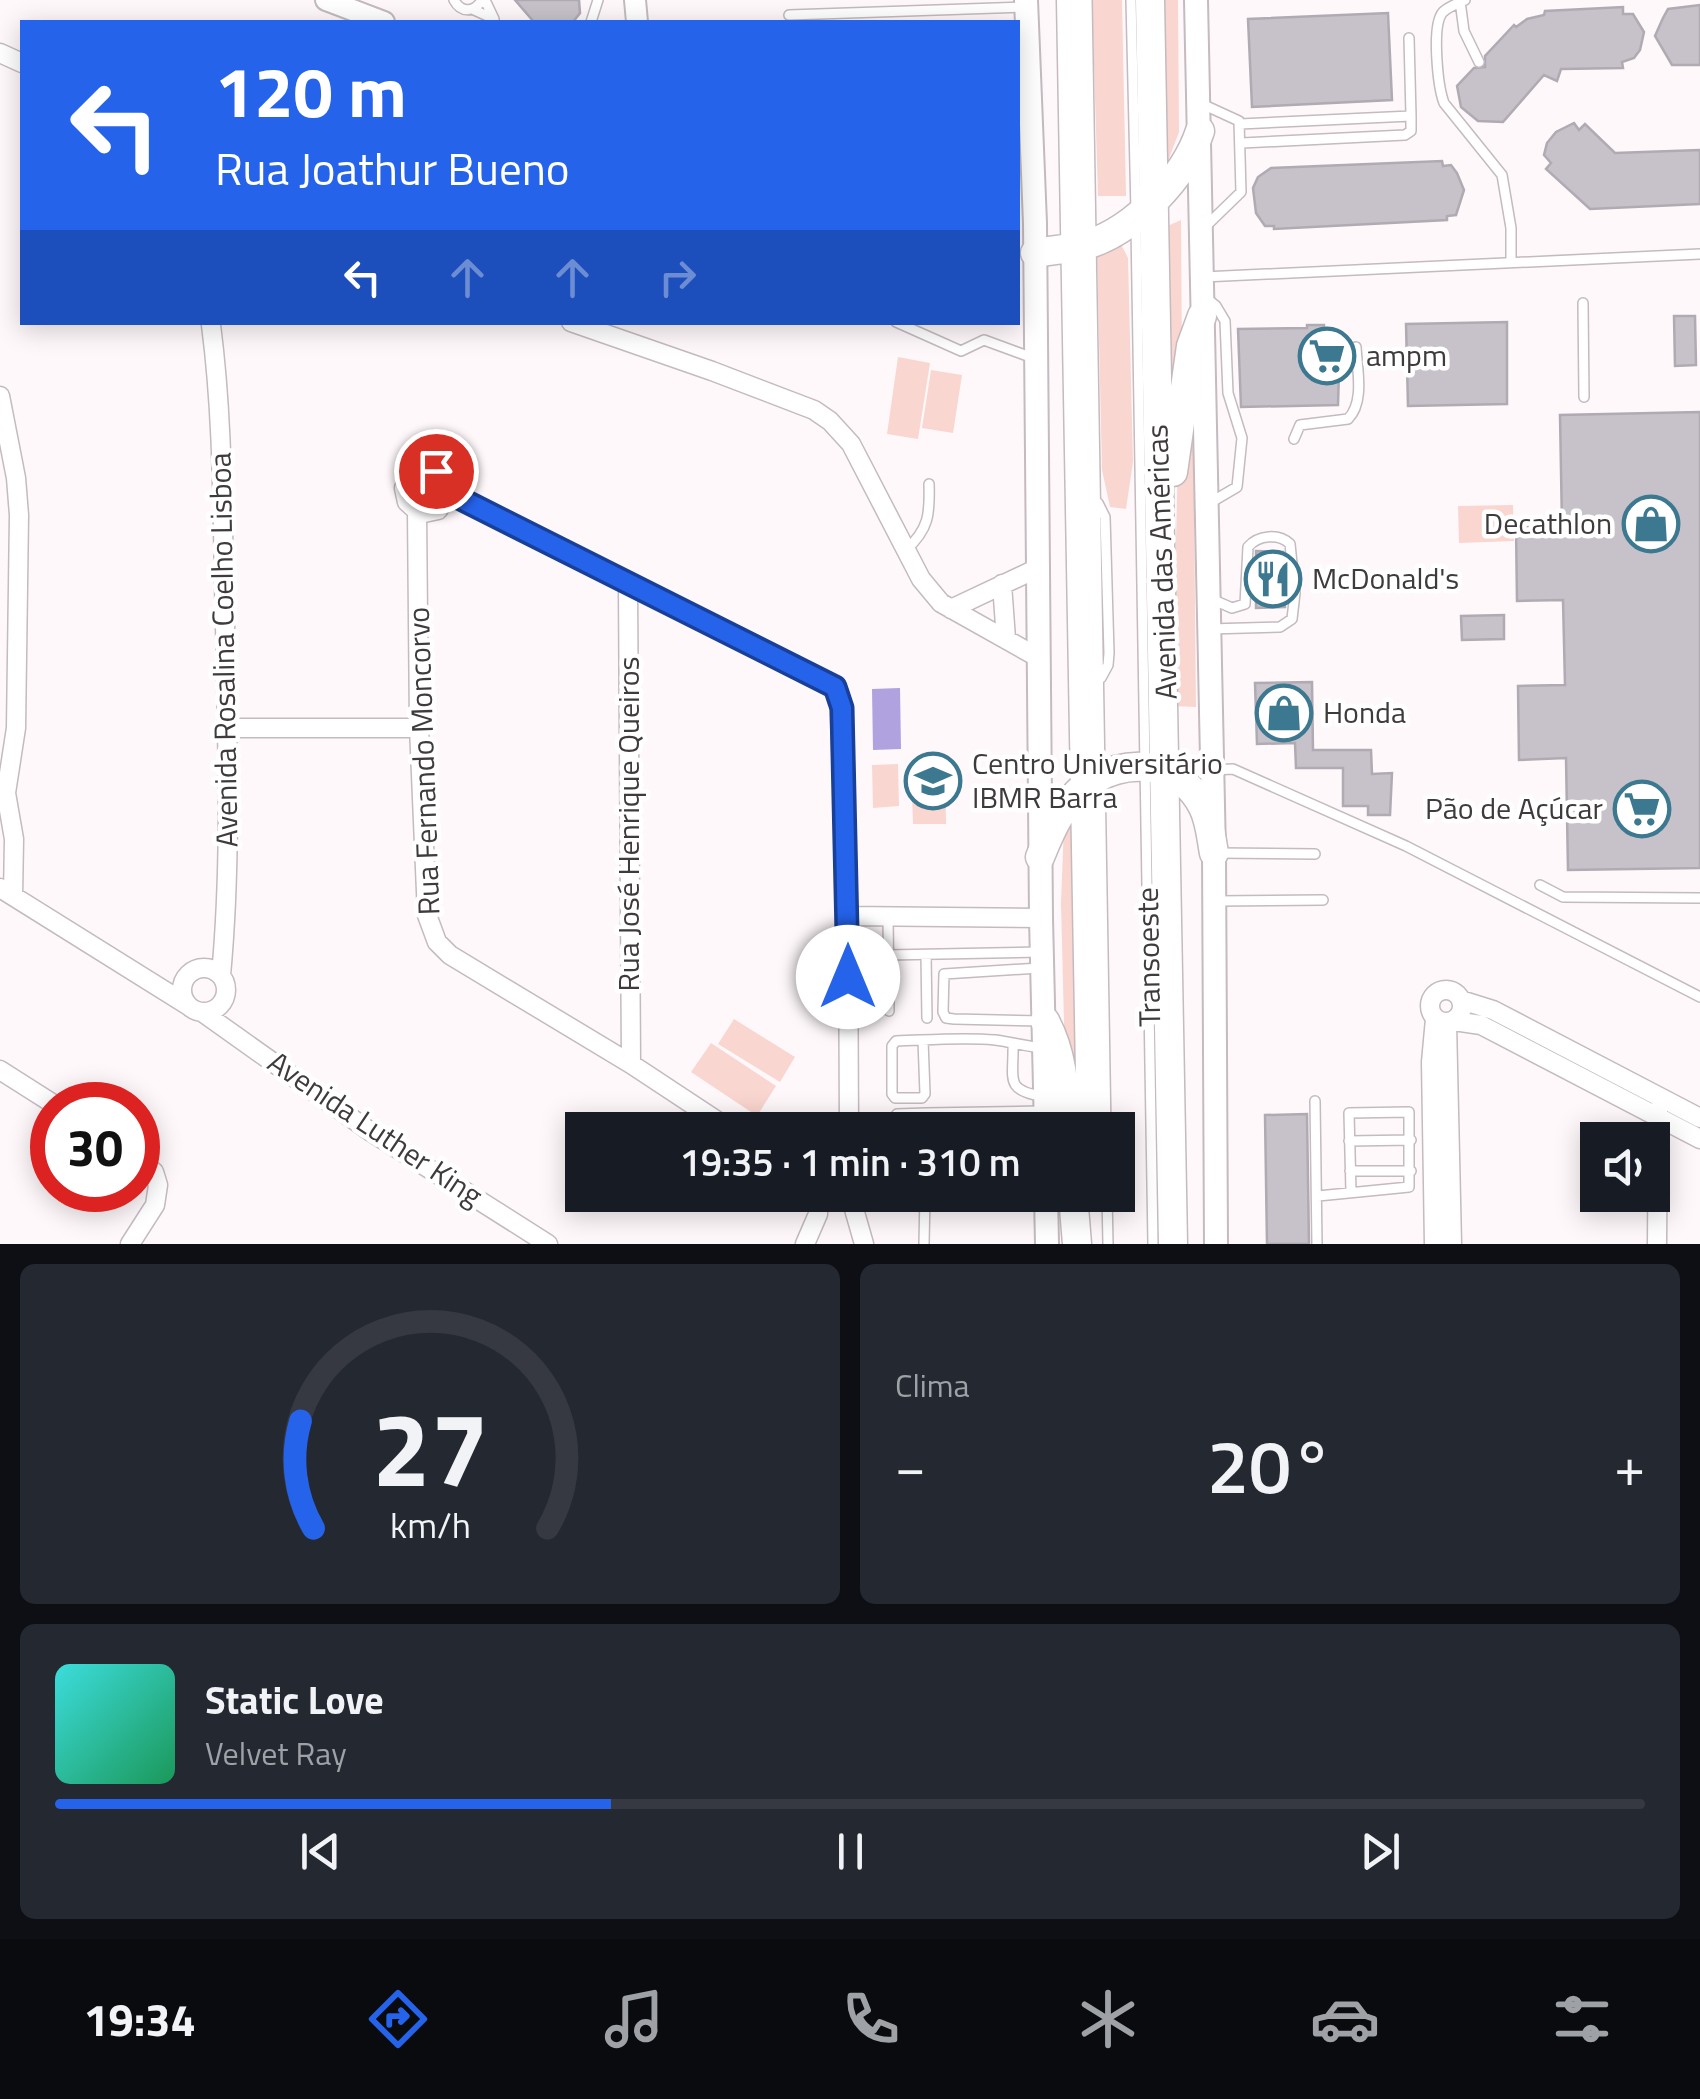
<!DOCTYPE html>
<html lang="pt">
<head>
<meta charset="utf-8">
<style>
  :root { --surface:#171b24; --page:#242831; --text:#f1f3f6; --muted:#9ea1a6; --line:#363941; --accent:#2563eb }
  body { margin:0; font-family:"Titillium Web",sans-serif; background:var(--page); color:var(--text); height:100vh; display:flex; flex-direction:column; font-size:38px; white-space:nowrap }
  * { box-sizing:border-box; margin:0 }
  p { font-size:32px; color:var(--muted) }
  .icon { flex:none; width:55px; height:55px; fill:none; stroke:currentColor; stroke-width:2; stroke-linecap:round; stroke-linejoin:round }
  .map { position:relative; height:1244px; overflow:hidden }
  .sheet { display:flex; flex-direction:column; gap:20px; padding:20px; background:#0d0f14; flex:1 }
  .sheet>* { flex:none }
  .guide { position:absolute; left:20px; top:20px; width:1000px; height:305px; border-radius:0px; box-shadow:0 5px 25px #0003; background:#2563eb; color:#fff; overflow:hidden }
  .tools { position:absolute; left:1580px; top:1122px; display:grid; gap:20px }
  .tools a { display:grid; place-items:center; width:90px; height:90px; border-radius:0px; background:var(--surface); box-shadow:0 5px 25px #0003; font-size:50px }
  .speed { position:absolute; left:30px; top:1082px; display:flex; gap:20px; font-size:50px; font-weight:700; text-align:center }
  .speed>* { display:grid; place-content:center; width:130px; height:130px; border-radius:50%; background:var(--surface); box-shadow:0 5px 25px #0003; line-height:1 }
  .speed .limit { border:15px solid #d22; background:#fff; color:#111 }
  .pin { position:absolute; display:grid; place-items:center; width:85px; height:85px; color:#fff; margin:-42px; border:5px solid #fff; border-radius:50%; box-shadow:0 2px 10px #0007 }
  .me { position:absolute; width:110px; margin:-55px; rotate:0deg; stroke-linejoin:round; filter:drop-shadow(0 0 8px #0008) }
  .turn { display:flex; align-items:center; gap:35px; height:210px; padding:0 30px; font-size:45px }
  .turn .icon { width:130px; height:130px; stroke-width:2.5 }
  .turn b { display:block; font-size:70px; line-height:85px }
  .lanes { display:flex; align-items:center; height:95px; padding:0 30px; background:#0003; justify-content:center; gap:50px; direction:ltr }
  .lanes .off { opacity:.35 }
  .big { font-size:75px; font-weight:600; line-height:1.1 }
  .sheet .tile { flex:1; display:flex; flex-direction:column; justify-content:center; gap:15px; min-width:0; padding:0 35px; border-radius:15px; background:var(--page) }
  .sheet .dial { align-items:center; gap:0 }
  .dial svg { height:260px; overflow:visible; fill:none; stroke:var(--line); stroke-width:7; stroke-linecap:round; text-anchor:middle }
  .dial text { fill:var(--text); stroke:none }
  .song { display:flex; align-items:center; gap:30px }
  .cover { width:120px; height:120px; border-radius:15px; background:linear-gradient(135deg,hsl(180 70% 55%),hsl(150 70% 35%)) }
  .played { height:10px; border-radius:5px; background:linear-gradient(90deg,var(--accent) 35%,var(--line) 35%) }
  .keys { display:flex; justify-content:space-around; direction:ltr }
  .heat { display:flex; justify-content:space-between; align-items:center; font-size:55px; direction:ltr }
  .sheet .tiles { flex:1; display:grid; gap:20px; grid-template-columns:1fr 1fr }
  .tile:last-child { grid-column:span 2 }
  .trip { position:absolute; left:565px; top:1112px; width:570px; height:100px; border-radius:0px; background:var(--surface); box-shadow:0 5px 25px #0003; font-weight:600; line-height:100px; text-align:center }
  .menu { display:flex; height:160px; justify-content:space-around; align-items:center; background:#090b0e; color:var(--muted) }
  .menu .icon { width:70px; height:70px }
  .menu .active { color:var(--accent) }
  .menu b { font-size:45px; color:var(--text) }
  .map>svg:first-child { display:block }
  .green { fill:#f9d6cf }
  .water { fill:#b0a1df }
  .building { fill:#c7c1c9; stroke:#b0aab2; stroke-width:2.5 }
  .lines { fill:none; stroke-linecap:round; stroke-linejoin:round }
  .service-casing { stroke:#c4bac0; stroke-width:12 }
  .minor-casing { stroke:#c4bac0; stroke-width:21 }
  .tertiary-casing { stroke:#c4bac0; stroke-width:24 }
  .secondary-casing { stroke:#c4bac0; stroke-width:26 }
  .trunk-casing { stroke:#c4bac0; stroke-width:31 }
  .service { stroke:#fff; stroke-width:9 }
  .minor { stroke:#fff; stroke-width:18 }
  .tertiary { stroke:#fff; stroke-width:20 }
  .secondary { stroke:#fff; stroke-width:22 }
  .trunk { stroke:#fff; stroke-width:28 }
  .route-casing { stroke:#184099; stroke-width:25 }
  .route { stroke:#2563eb; stroke-width:18 }
  .labels { text-anchor:middle; stroke-width:9; stroke-linejoin:round; paint-order:stroke }
  .poi-label { font-size:30px; fill:#3f3b3d; stroke:#fff; text-anchor:start }
  .street-label { font-size:30px; fill:#3f3b3d; stroke:#fff }
</style>
</head>
<body>
<div class="map">
<svg width="1700" height="1244" viewBox="0 0 1700 1244">
  <rect width="100%" height="100%" fill="#fef8fb"/>
  <path class="green" d="M1092 0H1122L1126 196H1098Z
    M1158 0H1178L1179 132 1162 177Z
    M1181 220 1182 362 1166 425 1163 228Z
    M1118 238 1128 258 1133 462 1126 509 1110 507 1102 470 1097 252Z
    M898 357 930 363 918 439 887 434Z
    M931 370 962 375 953 433 922 428Z
    M1193 398 1196 707 1172 706 1178 457Z
    M1513 505 1514 541 1459 543 1458 506Z
    M898 764 899 806 873 808 872 765Z
    M911 764H945L946 824H913Z
    M1064 824 1072 828 1078 1130 1065 1063 1061 903Z
    M734 1019 795 1057 780 1082 718 1044Z
    M711 1043 776 1086 757 1116 691 1072Z"/>
  <path class="water" d="M900 688 901 749 873 750 872 689Z"/>
  <path class="building" d="M515 0H579L580 13 573 22H534Z
    M1700 5V65H1672L1655 36 1663 18 1668 9Z
    M1623 7V14H1633L1644 32 1640 50 1634 58 1622 62 1623 68 1561 69 1557 81 1544 75 1503 122 1478 121 1461 107 1457 86 1474 68 1485 67V56L1514 25 1516 27 1527 19 1544 15 1545 11Z
    M1388 13 1392 100 1252 107 1248 19Z
    M1574 123 1579 130 1585 124 1615 153 1700 150V204L1590 209 1546 169 1551 163 1544 155 1547 143 1556 132Z
    M1442 161 1443 166 1451 165 1457 173 1464 190 1456 215 1447 216V220L1274 229V226H1265L1256 213 1253 188 1258 177 1271 168Z
    M1674 316H1695L1696 365 1675 366Z
    M1507 322V404L1408 406 1406 324Z
    M1307 325H1324V336L1336 335 1343 342 1344 371H1339L1338 405 1241 407 1238 329 1307 328Z
    M1700 412V868L1568 870 1566 758 1519 760 1518 686 1565 685 1563 600 1517 601 1516 527 1562 526 1560 415Z
    M1256 551 1283 552 1285 607 1256 608Z
    M1504 615V639L1462 640 1461 616Z
    M1312 682 1313 750H1371L1372 774 1392 773 1390 815H1368V806H1343V768H1296L1295 743 1257 744 1255 683Z
    M1307 1114 1309 1244H1267L1265 1115Z"/>
  <g class="lines">
    <g class="service-casing">
      <path id="service" d="M454 0C461 13 474 13 482 0
        M1087 0 1106 1130
        M1131 0 1136 211
        M1465 0C1458 3 1448 7 1443 12 1431 25 1438 87 1444 103L1502 175 1511 228V262
        M1460 1 1464 31 1479 62
        M472 9 494 19 485 0
        M789 15 1023 7
        M591 22 598 0
        M1409 38 1411 116
        M1202 104 1239 121 1241 192 1204 228
        M1240 124 1411 116V131L1405 135 1242 143
        M1136 227 1153 1244
        M1203 277 1700 254
        M1205 297 1216 306 1225 321 1228 393 1242 438 1237 487 1208 504
        M1583 303 1584 397
        M896 322 961 351 984 340 1033 358
        M1294 439 1300 425 1348 419C1365 402 1357 369 1356 347
        M1098 503 1105 517 1109 653 1108 665 1101 678
        M906 550C929 529 930 514 929 484
        M1209 629 1280 627 1292 619 1295 593 1290 544C1279 533 1258 535 1248 547L1245 604 1232 608 1209 598
        M1213 770 1233 769 1406 846 1700 997
        M1217 853 1315 854
        M1540 885 1563 897 1700 898
        M1217 901 1323 900
        M888 916 889 1011
        M888 955 1040 952
        M926 955 927 1018
        M1039 968 944 974 943 1012 946 1018 954 1019 1043 1021
        M923 1040 925 1094 922 1098H895L892 1094V1046L896 1041C929 1040 963 1037 995 1040 1012 1042 1027 1047 1044 1048
        M1013 1045C1014 1078 1004 1090 1041 1096
        M1315 1101 1317 1244
        M892 1130V1120L897 1114 927 1113
        M926 1130 927 1113 1043 1111
        M1349 1141 1411 1140
        M1350 1171H1411
        M1107 1195 1108 1244
        M1318 1196 1409 1187V1112L1349 1113 1351 1192
        M924 1244 925 1195"/>
    </g>
    <g class="minor-casing">
      <path id="minor" d="M0 53 22 63
        M571 322 712 371 814 410 830 421 851 444 921 579 941 603 1039 658
        M211 325C224 424 222 524 225 623 227 741 232 858 221 975
        M0 396 16 478 19 515 16 728 6 793 14 839 13 896
        M417 511 424 513 438 510 449 493
        M1002 584 1006 639
        M628 585 631 1064
        M951 609 1038 568
        M227 728H419
        M0 888 189 1006
        M848 916 1041 918
        M182 990a22 22 0 1 1 44 0a22 22 0 1 1-44 0Z
        M1430 1006a16 16 0 1 1 32 0a16 16 0 1 1-32 0Z
        M1461 1000 1493 1010 1700 1118
        M202 1012 371 1132 548 1244
        M1454 1021 1481 1025 1700 1139
        M1447 1023 1452 1244
        M0 1070 55 1105
        M731 1130 631 1064 450 955 437 942 427 915 419 728 417 511 407 502 404 488 416 471H436L446 480 449 493 828 682 839 693 848 916 849 1130
        M850 1195 864 1244
        M130 1244 155 1205 158 1185 154 1172 138 1158
        M805 1244 818 1214 817 1195
        M1434 1244 1431 1062 1435 1019
        M1657 1244 1658 1110"/>
    </g>
    <g class="tertiary-casing">
      <path id="tertiary" d="M326 0 384 22
        M635 0 637 22"/>
    </g>
    <g class="secondary-casing">
      <path id="secondary" d="M1026 0 1035 223 1041 918 1046 1130
        M1196 0 1214 853 1216 1244
        M1046 1195 1047 1244"/>
    </g>
    <g class="trunk-casing">
      <path id="trunk" d="M1071 0 1091 1130
        M1150 0 1173 1244
        M1035 253C1053 250 1072 249 1089 244 1135 229 1185 177 1200 131
        M1173 472 1191 346 1202 316
        M1040 857C1051 830 1062 804 1085 786 1124 755 1180 761 1203 807 1210 821 1211 837 1214 853
        M1045 1021C1064 1056 1064 1090 1066 1130
        M1073 1195 1077 1244"/>
    </g>
    <use href="#service" class="service"/>
    <use href="#minor" class="minor"/>
    <use href="#tertiary" class="tertiary"/>
    <use href="#secondary" class="secondary"/>
    <use href="#trunk" class="trunk"/>
  </g>
  <g class="lines">
    <g class="route-casing">
      <path id="route" d="M436 471 446 480 449 493 835 687 842 708 848 977"/>
    </g>
    <use href="#route" class="route"/>
  </g>
  <defs>
    <g id="supermarket-ring" transform="scale(2.875)"><circle r="9.5" fill="#fff" stroke="#3c7990" stroke-width="1.5"/><path d="M-6-5.5h2.5l.6 2H6L4.5 2H-2.5L-4.4-4H-6ZM-1.5 3.2a1.3 1.3 0 1 0 .1 0ZM3 3.2a1.3 1.3 0 1 0 .1 0Z" fill="#3c7990"/></g>
    <g id="shop-ring" transform="scale(2.875)"><circle r="9.5" fill="#fff" stroke="#3c7990" stroke-width="1.5"/><path d="M-5-2.5h2.3a2.7 3.5 0 0 1 5.4 0H5L5.5 6h-11ZM-1.5-2.5h3a1.5 2.3 0 0 0-3 0Z" fill="#3c7990"/></g>
    <g id="restaurant-ring" transform="scale(2.875)"><circle r="9.5" fill="#fff" stroke="#3c7990" stroke-width="1.5"/><path d="M-5-6h1v4h1v-4h1v4h1v-4h1v5L-1.5 .5V6h-2V.5L-5-1ZM5-6V6H3V1.5H1.5Q1.5-4 5-6Z" fill="#3c7990"/></g>
    <g id="university-ring" transform="scale(2.875)"><circle r="9.5" fill="#fff" stroke="#3c7990" stroke-width="1.5"/><path d="M0-5L7-2L0 1L-7-2ZM-4 1L0 2.5L4 1V4Q0 6-4 4Z" fill="#3c7990"/></g>
  </defs>
  <g fill-rule="evenodd">
    <use href="#supermarket-ring" x="1327" y="356"/>
    <use href="#shop-ring" x="1651" y="524"/>
    <use href="#restaurant-ring" x="1273" y="579"/>
    <use href="#shop-ring" x="1284" y="713"/>
    <use href="#university-ring" x="933" y="781"/>
    <use href="#supermarket-ring" x="1642" y="809"/>
  </g>
  <g class="labels">
    <g class="poi-label">
      <text x="1366" y="366">ampm</text>
      <text x="1612" y="534" text-anchor="end">Decathlon</text>
      <text x="1312" y="589">McDonald's</text>
      <text x="1323" y="723">Honda</text>
      <text x="972" y="774">Centro Universitário<tspan x="972" dy="34">IBMR Barra</tspan></text>
      <text x="1603" y="819" text-anchor="end">Pão de Açúcar</text>
    </g>
    <g class="street-label">
      <text transform="translate(1162 562) rotate(-92)" y="10">Avenida das Américas</text>
      <text transform="translate(224 650) rotate(-91)" y="10">Avenida Rosalina Coelho Lisboa</text>
      <text transform="translate(424 761) rotate(-92)" y="10">Rua Fernando Moncorvo</text>
      <text transform="translate(629 824) rotate(-90)" y="10">Rua José Henrique Queiros</text>
      <text transform="translate(1149 957) rotate(-91)" y="10">Transoeste</text>
      <text transform="translate(375 1129) rotate(34)" y="10">Avenida Luther King</text>
    </g>
  </g>
</svg>
<div class="tools">
<a><svg class="icon" aria-label="sound" viewBox="0 0 24 24"><path d="M4 9h4l5-4v14l-5-4H4zM17 9q2 3 0 6"/></svg></a>
</div>
<div class="speed"><div class="limit">30</div></div>
<div class="pin" style="left:436px;top:471px;background:#d93025"><svg class="icon" aria-label="arrive" viewBox="0 0 24 24"><path d="M6 21V4h12l-3 4 3 4H6"/></svg></div>
<svg class="me" style="left:848px;top:977px" viewBox="-20 -20 40 40"><circle r="19" fill="#fff"/><path d="M0-13L10 11 0 6-10 11z" fill="#2563eb"/></svg>
<div class="trip">19:35 · 1 min · 310 m</div>
<div class="guide">
<div class="turn"><svg class="icon" aria-label="left" viewBox="0 0 24 24"><path d="M17 20v-9H6M10 6l-5 5 5 5"/></svg><div><b>120 m</b>Rua Joathur Bueno</div></div>
<div class="lanes"><svg class="icon" aria-label="left" viewBox="0 0 24 24"><path d="M17 20v-9H6M10 6l-5 5 5 5"/></svg><svg class="icon off" aria-label="ahead" viewBox="0 0 24 24"><path d="M12 20V5M6 11l6-6 6 6"/></svg><svg class="icon off" aria-label="ahead" viewBox="0 0 24 24"><path d="M12 20V5M6 11l6-6 6 6"/></svg><svg class="icon off" aria-label="right" viewBox="0 0 24 24"><path d="M7 20v-9h11M14 6l5 5-5 5"/></svg></div>
</div>
</div>
<section class="sheet">
<div class="tiles">
<div class="tile dial"><svg viewBox="0 0 100 80">
<path d="M14 69A42 42 0 1 1 86 69"/>
<path d="M14 69A42 42 0 0 1 10 36" stroke="#2563eb"/>
<text x="50" y="56" font-size="32" font-weight="700">27</text>
<text x="50" y="72" font-size="11">km/h</text>
</svg></div>
<div class="tile"><p>Clima</p>
<div class="heat"><a>−</a><b class="big">20°</b><a>+</a></div>
</div>
<div class="tile">
<div class="song"><i class="cover"></i><div><b>Static Love</b><p>Velvet Ray</p></div></div>
<div class="played"></div>
<div class="keys"><svg class="icon" aria-label="previous" viewBox="0 0 24 24"><path d="M18 5L8 12l10 7zM5 5v14"/></svg><svg class="icon" aria-label="pause" viewBox="0 0 24 24"><path d="M8 5v14M16 5v14"/></svg><svg class="icon" aria-label="next" viewBox="0 0 24 24"><path d="M6 5l10 7-10 7zM19 5v14"/></svg></div>
</div>
</div>
</section>
<nav class="menu">
<b>19:34</b>
<svg class="icon active" aria-label="directions" viewBox="0 0 24 24"><path d="M12 3l9 9-9 9-9-9zM9 14v-3h6M13 9l2 2-2 2"/></svg>
<svg class="icon" aria-label="music" viewBox="0 0 24 24"><path d="M9 18V5l10-2v13"/><circle cx="6" cy="18" r="3"/><circle cx="16" cy="16" r="3"/></svg>
<svg class="icon" aria-label="phone" viewBox="0 0 24 24"><path d="M5 4h4l2 5-3 2q2 4 5 5l2-3 5 2v4C11 20 4 13 5 4z"/></svg>
<svg class="icon" aria-label="climate" viewBox="0 0 24 24"><path d="M12 3v18M4 7l16 10M4 17L20 7"/></svg>
<svg class="icon" aria-label="car" viewBox="0 0 24 24"><path d="M5 17H2v-5l4-1 3-4h7l3 4 3 1v5h-3M9 17h6M6 11h13"/><circle cx="7" cy="17" r="2"/><circle cx="17" cy="17" r="2"/></svg>
<svg class="icon" aria-label="filters" viewBox="0 0 24 24"><path d="M4 7h16M4 17h16"/><circle cx="9" cy="7" r="2"/><circle cx="15" cy="17" r="2"/></svg>
</nav>
</body>
</html>
